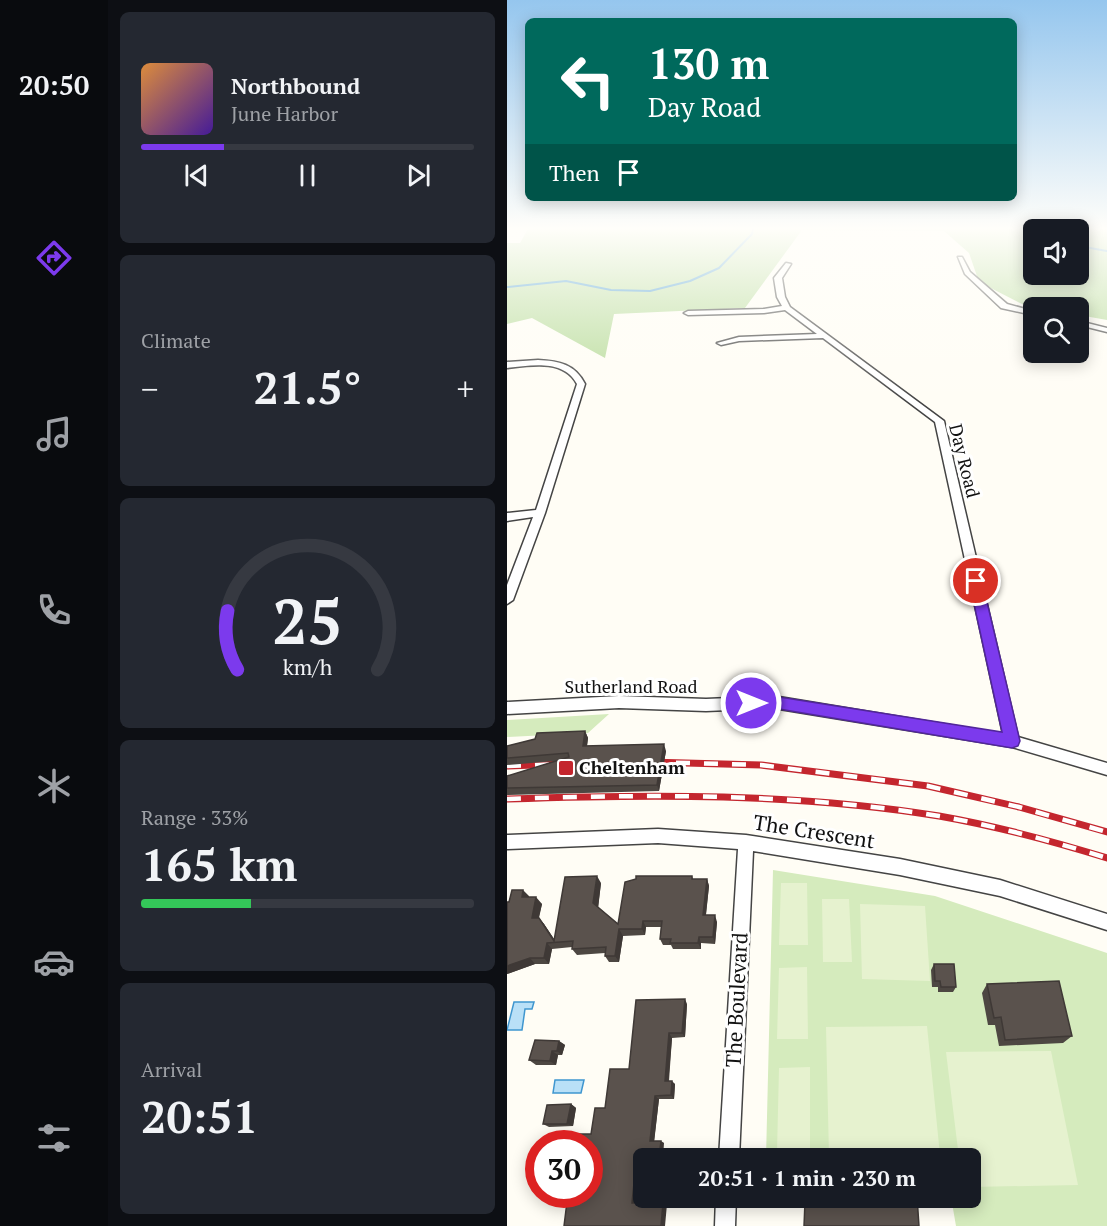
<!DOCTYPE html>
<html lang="en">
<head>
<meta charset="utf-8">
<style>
  :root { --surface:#171b24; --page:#242831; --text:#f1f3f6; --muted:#9ea1a6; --line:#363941; --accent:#7c3aed }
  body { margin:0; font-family:"PT Serif",serif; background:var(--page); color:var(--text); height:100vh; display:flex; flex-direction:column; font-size:22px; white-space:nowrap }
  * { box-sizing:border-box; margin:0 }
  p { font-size:20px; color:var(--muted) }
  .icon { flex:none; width:33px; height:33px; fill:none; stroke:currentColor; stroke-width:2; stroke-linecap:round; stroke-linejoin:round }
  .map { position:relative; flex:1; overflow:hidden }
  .side { display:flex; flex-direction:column; gap:12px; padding:12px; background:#0d0f14; width:399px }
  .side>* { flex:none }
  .banner { position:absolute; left:18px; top:18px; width:492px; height:183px; border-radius:9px; box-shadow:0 3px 15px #0003; background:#00695c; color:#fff; overflow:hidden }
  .buttons { position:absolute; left:516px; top:219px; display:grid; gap:12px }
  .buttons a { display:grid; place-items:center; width:66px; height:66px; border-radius:9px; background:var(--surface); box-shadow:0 3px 15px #0003; font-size:30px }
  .speed { position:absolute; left:18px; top:1130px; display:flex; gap:12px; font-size:30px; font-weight:700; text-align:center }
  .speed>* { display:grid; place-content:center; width:78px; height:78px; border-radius:50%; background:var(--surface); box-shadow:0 3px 15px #0003; line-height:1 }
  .speed .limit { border:9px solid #d22; background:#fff; color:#111 }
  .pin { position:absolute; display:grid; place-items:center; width:51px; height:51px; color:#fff; margin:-26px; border:3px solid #fff; border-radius:50%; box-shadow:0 2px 6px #0007 }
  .me { position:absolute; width:66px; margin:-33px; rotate:90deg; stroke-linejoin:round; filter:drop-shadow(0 0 4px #0008) }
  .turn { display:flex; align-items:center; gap:21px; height:126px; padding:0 24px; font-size:27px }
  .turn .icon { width:78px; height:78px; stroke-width:2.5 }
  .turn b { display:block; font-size:42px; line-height:51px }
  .then { display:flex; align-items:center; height:57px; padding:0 24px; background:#0003; gap:12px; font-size:22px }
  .big { font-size:45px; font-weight:700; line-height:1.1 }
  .side .card { flex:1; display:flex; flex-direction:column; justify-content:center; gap:9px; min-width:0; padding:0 21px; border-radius:9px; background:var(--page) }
  .side .dial { align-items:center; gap:0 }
  .dial svg { height:156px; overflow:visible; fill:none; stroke:var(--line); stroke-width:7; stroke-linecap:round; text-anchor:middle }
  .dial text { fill:var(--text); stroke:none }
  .song { display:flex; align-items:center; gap:18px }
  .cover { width:72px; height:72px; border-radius:9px; background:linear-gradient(135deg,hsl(30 70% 55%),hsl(260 70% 35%)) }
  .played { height:6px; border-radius:3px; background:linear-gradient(90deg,var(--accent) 25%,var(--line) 25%) }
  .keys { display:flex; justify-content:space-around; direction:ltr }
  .heat { display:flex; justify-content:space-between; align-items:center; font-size:33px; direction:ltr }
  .charge { height:9px; border-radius:4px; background:linear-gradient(90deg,#34c759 33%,var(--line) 0) }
  .trip { position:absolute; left:126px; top:1148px; width:348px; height:60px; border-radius:9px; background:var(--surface); box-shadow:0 3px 15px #0003; font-weight:700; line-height:60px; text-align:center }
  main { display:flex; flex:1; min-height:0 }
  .dock { display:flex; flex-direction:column; width:108px; justify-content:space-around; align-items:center; background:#090b0e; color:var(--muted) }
  .dock .icon { width:42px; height:42px }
  .dock .active { color:var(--accent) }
  .dock b { font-size:27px; color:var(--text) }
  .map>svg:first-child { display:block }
  .green { fill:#d5ebbd }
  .forest { fill:#b9dc9c; fill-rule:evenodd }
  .pitch { fill:#e6f2cf }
  .water { fill:#b9e0f7; stroke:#3f96cf; stroke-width:1.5 }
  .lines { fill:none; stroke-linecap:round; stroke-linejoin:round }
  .stream { stroke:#3f96cf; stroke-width:2 }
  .minor-casing { stroke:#444; stroke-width:3 }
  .minor { fill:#fff; fill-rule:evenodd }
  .rail-casing { stroke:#c4262e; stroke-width:7 }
  .rail { stroke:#fff; stroke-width:4.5; stroke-dasharray:14; stroke-linecap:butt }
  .wall { fill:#4d4742 }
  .shaded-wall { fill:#3f3936 }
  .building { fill:#5a524d; stroke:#3f3936; stroke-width:1.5 }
  .route { fill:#7c3aed; stroke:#51269a; stroke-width:1.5 }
  .poi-dot { fill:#c4262e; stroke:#fff; stroke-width:2 }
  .labels { text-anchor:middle; stroke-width:6; stroke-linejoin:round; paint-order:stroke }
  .street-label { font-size:18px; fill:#111; stroke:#fff }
  .poi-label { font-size:18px; font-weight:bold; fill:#111; stroke:#fff; text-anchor:start }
  .near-street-label { font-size:21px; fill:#111; stroke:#fff }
</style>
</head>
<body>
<main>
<nav class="dock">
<b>20:50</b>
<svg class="icon active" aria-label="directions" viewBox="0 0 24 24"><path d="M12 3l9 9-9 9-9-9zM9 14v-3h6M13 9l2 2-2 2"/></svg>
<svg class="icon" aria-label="music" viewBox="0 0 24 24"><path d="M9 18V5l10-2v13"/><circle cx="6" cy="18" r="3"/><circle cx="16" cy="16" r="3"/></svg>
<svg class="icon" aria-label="phone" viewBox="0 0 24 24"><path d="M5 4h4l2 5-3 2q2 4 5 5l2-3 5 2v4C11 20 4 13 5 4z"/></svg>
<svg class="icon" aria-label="climate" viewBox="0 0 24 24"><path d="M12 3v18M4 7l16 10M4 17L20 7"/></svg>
<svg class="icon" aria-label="car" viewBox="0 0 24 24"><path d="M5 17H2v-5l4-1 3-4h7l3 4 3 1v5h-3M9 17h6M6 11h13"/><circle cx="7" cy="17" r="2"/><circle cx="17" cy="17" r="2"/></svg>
<svg class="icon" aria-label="filters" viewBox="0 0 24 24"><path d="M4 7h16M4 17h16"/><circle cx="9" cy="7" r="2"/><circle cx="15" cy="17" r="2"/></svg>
</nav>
<section class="side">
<div class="card">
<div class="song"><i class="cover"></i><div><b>Northbound</b><p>June Harbor</p></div></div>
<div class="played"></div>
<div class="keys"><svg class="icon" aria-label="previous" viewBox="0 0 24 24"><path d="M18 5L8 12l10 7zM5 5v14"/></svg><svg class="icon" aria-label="pause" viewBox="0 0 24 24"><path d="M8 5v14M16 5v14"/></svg><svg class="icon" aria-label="next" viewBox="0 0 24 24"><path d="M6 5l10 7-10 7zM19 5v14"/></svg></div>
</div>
<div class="card"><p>Climate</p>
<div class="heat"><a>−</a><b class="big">21.5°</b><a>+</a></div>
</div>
<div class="card dial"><svg viewBox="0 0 100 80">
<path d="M14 69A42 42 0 1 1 86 69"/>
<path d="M14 69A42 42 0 0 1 9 39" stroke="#7c3aed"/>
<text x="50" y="56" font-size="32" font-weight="700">25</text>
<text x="50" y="72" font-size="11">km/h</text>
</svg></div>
<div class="card"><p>Range · 33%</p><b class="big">165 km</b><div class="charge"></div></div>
<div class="card"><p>Arrival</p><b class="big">20:51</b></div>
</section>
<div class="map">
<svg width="600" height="1226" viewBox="0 0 600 1226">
  <rect width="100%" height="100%" fill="#fffdf5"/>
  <path class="green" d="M102 714 81 733 0 737V720Z
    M266 870 428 896 600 953V1226H449L444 1197H464V1158H259Z"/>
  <path class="forest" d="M21 229H600V320L572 315V308L531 307 517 305 472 282 462 253 437 231 295 230 238 308 107 314 98 358 25 318 0 324V243H13ZM526 230H572V274H526Z"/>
  <path class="pitch" d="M274 883H300L301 945H272Z
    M315 899H342L345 962H316Z
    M353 904 418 906 423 981 355 979Z
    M300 967 301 1039H270L272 968Z
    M420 1026 433 1155 322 1156 319 1027Z
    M544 1051 571 1185 464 1187V1158H452L439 1052Z
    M303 1067V1152H270L272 1068Z"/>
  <path class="water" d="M7 1002H27L25 1009H18L15 1030H0Z
    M48 1080H77L74 1093H46Z"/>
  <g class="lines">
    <path class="stream" d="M572 246 600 251
      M0 287 59 281 104 290 143 291 183 281 212 268 245 234 246 229"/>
    <g class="minor-casing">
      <path id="minor" d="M451 257H455L463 272 500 304 526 311V315L494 308 458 274Z
        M279 263 284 264 275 278 278 297 283 307 437 421 511 737 600 763V775L505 747 266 708 199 711 112 708 0 714V702L112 696 199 699 266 696 496 734 428 422 316 338 232 341 214 345 210 343 232 337 310 334 278 310 257 313 181 315 177 313 181 311 257 309 275 306 270 297 267 278Z
        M572 321 600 328V332L572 325Z
        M31 360C52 361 68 364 78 384L38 513 6 600 0 604V585L26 517 0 521V513L29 510 70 384C57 359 24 365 0 368V362Z
        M151 829 239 835 393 859 493 880 600 914V930L493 896 393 875 246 851 232 1158H212L231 849 151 843 0 849V835Z
        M209 1197H229L228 1226H208Z"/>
    </g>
    <use href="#minor" class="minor"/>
    <g class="rail-casing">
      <path id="rail" d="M141 762 254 765 421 786 512 807 600 832
        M0 766 54 764
        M0 799C143 794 290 793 432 816 489 826 545 841 600 858"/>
    </g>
    <use href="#rail" class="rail"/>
  </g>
  <path class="wall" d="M78 731 81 738 80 746 159 751 152 791 0 795V776L49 761 0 765V746Z
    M185 876 186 879H200L202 886 199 915 210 922 208 944 194 943V949H166L164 945H156L153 939 154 927H139L138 935 116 936 112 962H102L98 956V953L70 955 65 949V947L45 949 42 964H28L0 974V902L22 896V897L35 904 32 918 37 924 47 939 94 883 91 907 111 924Z
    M427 964 449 987 446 992H431V987H425L424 970Z
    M480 984 565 1036 556 1043 492 1046 488 1025H481L475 993Z
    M180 1004 178 1037 165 1038 162 1081 168 1084 167 1099H152L147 1141 157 1143 136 1158V1166H133L129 1203H156L160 1204 57 1226 84 1134 98 1108 122 1069Z
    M52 1041 58 1045 55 1055H51L49 1065H29L22 1060Z
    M64 1104 69 1108 66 1126 42 1127 36 1124Z"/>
  <path class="shaded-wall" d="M78 731 81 738 79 753 76 746Z
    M157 744 159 751 152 791 150 785Z
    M90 876 94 883 91 909 86 903Z
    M200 879 202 886 198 922 196 915Z
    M16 890 22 896 20 904 15 897Z
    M29 897 35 904 30 924 25 918Z
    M208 915 210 922 208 944 206 937Z
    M32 918 37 924 49 942H48Z
    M136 921 139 927 138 935 135 929Z
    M112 929 116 936 112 962 108 956Z
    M192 937 194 943V949L191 943Z
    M40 943 45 949 42 964 37 958Z
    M23 958 28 964 0 974V966Z
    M178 999 180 1004 178 1037 175 1033Z
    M162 1033 165 1038 161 1085 158 1081Z
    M52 1041 58 1045 55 1055 50 1051Z
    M45 1051 51 1055 49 1065 43 1061Z
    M165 1081 168 1084 167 1099 164 1095Z
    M148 1096 152 1099 147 1143 143 1141Z
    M64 1104 69 1108 66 1126 60 1124Z
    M154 1141 157 1143 156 1158H152Z
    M129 1164 133 1166 129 1204 125 1203Z
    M156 1203 160 1204 158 1226H154Z"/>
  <path class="building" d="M78 731 76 746 157 744 150 785 0 788V776L62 757 61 753 0 758V746L28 739 30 733Z
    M90 876 86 903 111 924 118 882 129 879V876H185V879H200L196 915H208L206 937H192L191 943H163L164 939H153L155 921H136L135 929H112L108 956H98L99 947 65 949 66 941 40 943 37 958H23L0 966V902H2L5 890H16L15 897H29L25 918H32L47 941 58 877Z
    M427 964H447L449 987H434L433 981H428Z
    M552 981 565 1036 498 1040 494 1017 487 1018 480 984Z
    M178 999 175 1033H162L158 1081H165L164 1095 148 1096 143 1141H154L152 1158H136V1164H129L125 1203H156L154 1226H57L61 1194H82V1143H69L70 1134H84L88 1108H98L103 1069H122L129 1000Z
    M28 1040 52 1041 50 1051H45L43 1061 22 1060Z
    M64 1104 60 1124H36L40 1105Z
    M321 1197H410L412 1226H297L298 1202H321Z"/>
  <linearGradient id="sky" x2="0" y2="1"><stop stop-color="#95c6ee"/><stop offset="0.57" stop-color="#fffefa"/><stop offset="1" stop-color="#fffefa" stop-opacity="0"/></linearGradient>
  <rect width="600" height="401" fill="url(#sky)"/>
  <path class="route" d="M469 576 475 581 513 741 511 746 505 748 266 708 239 707 236 703 239 698 266 696 495 732 462 581Z"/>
  <rect class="poi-dot" x="51" y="760" width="16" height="16" rx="3"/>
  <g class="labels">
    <g class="street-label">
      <text transform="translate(457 461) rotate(76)" y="6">Day Road</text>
      <text x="124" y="693">Sutherland Road</text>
    </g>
    <g class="poi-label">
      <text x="72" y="774">Cheltenham</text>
    </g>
    <g class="near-street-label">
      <text transform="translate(307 832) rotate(9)" y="7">The Crescent</text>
      <text transform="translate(230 1000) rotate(-87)" y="7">The Boulevard</text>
    </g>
  </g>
</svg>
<div class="buttons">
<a><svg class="icon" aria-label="sound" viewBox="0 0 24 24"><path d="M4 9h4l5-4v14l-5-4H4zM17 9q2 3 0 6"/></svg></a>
<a><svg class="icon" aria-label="search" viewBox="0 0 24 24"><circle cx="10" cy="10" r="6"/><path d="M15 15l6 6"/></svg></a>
</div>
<div class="speed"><div class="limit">30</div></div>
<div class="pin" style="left:469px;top:581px;background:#d93025"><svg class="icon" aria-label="arrive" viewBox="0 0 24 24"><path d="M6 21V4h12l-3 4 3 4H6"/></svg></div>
<svg class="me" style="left:244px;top:703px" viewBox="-20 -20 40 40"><circle r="17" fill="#7c3aed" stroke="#fff" stroke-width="3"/><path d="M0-11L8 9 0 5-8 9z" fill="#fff"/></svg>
<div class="trip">20:51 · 1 min · 230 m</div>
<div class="banner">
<div class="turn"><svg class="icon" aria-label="left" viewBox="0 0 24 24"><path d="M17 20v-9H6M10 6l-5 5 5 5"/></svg><div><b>130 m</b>Day Road</div></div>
<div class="then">Then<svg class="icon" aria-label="arrive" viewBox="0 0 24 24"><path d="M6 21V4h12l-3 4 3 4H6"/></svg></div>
</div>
</div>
</main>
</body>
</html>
